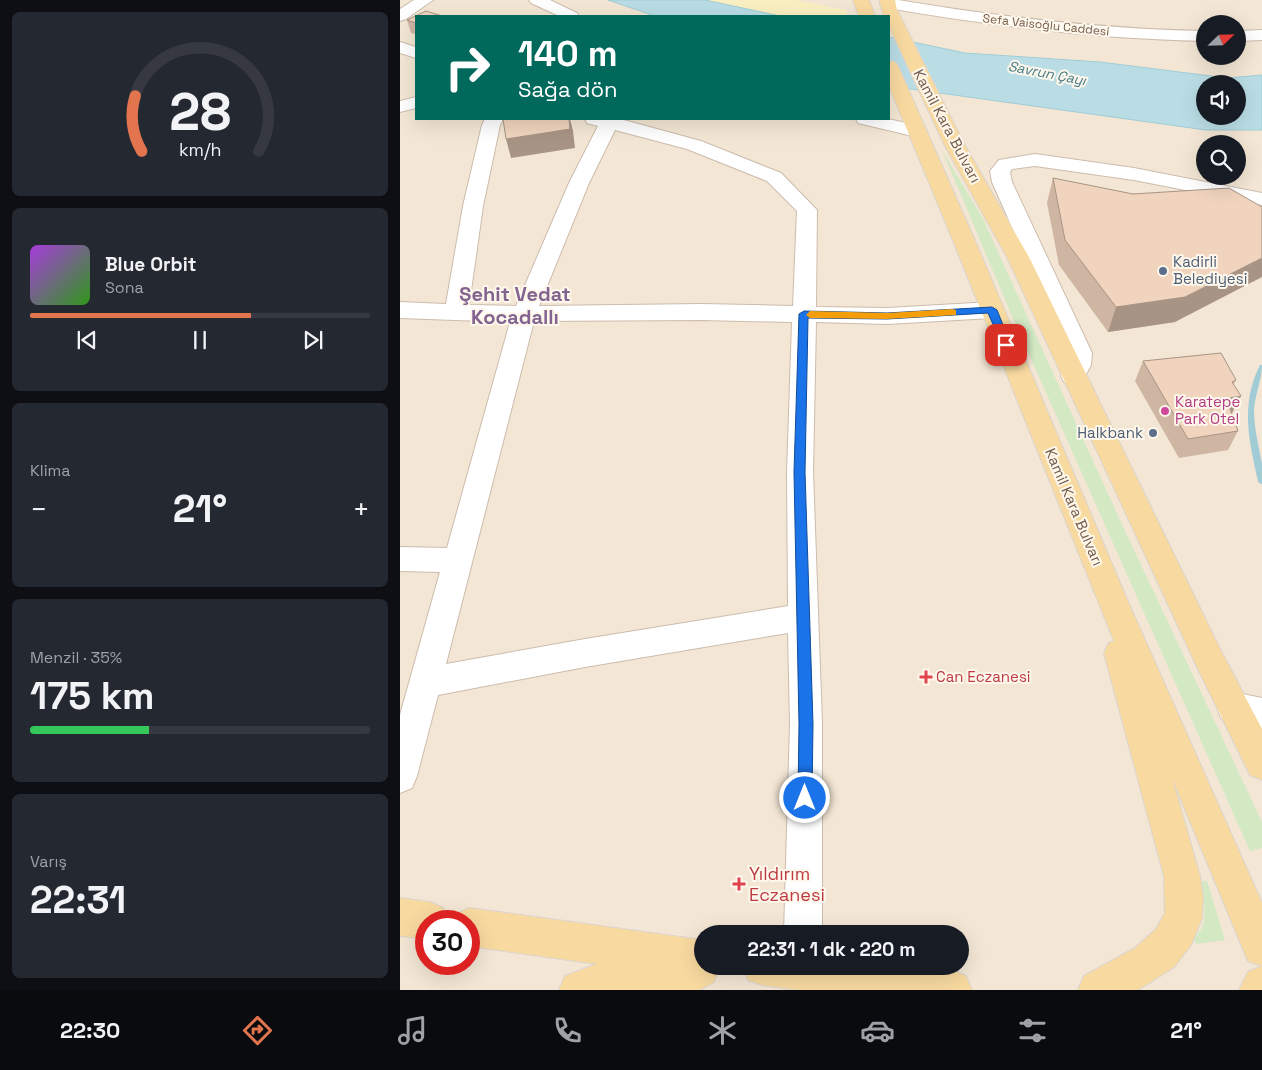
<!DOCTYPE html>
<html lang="tr">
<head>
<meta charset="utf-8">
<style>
  :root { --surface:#171b24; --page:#242831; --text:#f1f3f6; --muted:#9ea1a6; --line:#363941; --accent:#e2744e }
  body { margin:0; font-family:"Space Grotesk",sans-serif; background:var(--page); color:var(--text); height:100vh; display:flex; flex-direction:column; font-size:19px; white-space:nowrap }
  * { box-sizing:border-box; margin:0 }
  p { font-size:16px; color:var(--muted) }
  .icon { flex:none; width:28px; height:28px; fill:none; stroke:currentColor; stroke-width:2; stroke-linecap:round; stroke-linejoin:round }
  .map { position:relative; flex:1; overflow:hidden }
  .drawer { display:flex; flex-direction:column; gap:12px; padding:12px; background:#0d0f14; width:400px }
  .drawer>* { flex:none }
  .hud { position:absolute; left:15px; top:15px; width:475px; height:105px; border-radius:0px; box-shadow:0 5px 20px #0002; background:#00695c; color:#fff; overflow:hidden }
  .needle { width:32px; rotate:67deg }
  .controls { position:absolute; left:796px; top:15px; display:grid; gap:10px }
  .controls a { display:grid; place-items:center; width:50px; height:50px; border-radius:50%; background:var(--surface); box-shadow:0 5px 20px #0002; font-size:25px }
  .speed { position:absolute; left:15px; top:910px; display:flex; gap:10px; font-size:25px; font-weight:700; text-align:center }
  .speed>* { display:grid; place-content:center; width:65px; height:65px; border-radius:50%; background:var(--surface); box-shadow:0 5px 20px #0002; line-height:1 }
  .speed .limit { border:8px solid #d22; background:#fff; color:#111 }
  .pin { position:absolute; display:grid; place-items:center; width:42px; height:42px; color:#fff; margin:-21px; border-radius:10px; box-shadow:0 2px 8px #0006 }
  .me { position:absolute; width:55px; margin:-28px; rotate:0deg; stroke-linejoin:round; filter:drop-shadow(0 0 4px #0008) }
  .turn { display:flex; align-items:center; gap:18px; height:105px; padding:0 20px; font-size:22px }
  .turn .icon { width:65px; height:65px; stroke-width:2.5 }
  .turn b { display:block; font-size:35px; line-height:42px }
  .big { font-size:38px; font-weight:700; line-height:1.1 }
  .drawer .card { flex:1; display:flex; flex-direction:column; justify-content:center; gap:8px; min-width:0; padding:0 18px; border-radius:8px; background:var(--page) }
  .drawer .dial { align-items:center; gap:0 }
  .dial svg { height:130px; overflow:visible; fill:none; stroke:var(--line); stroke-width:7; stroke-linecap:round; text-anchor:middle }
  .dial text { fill:var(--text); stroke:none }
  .song { display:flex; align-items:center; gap:15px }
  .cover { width:60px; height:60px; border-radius:8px; background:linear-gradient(135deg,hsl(280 70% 55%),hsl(110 70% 35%)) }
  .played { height:5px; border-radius:2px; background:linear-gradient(90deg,var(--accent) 65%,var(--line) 65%) }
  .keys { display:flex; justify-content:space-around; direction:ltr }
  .heat { display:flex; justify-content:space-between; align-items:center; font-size:28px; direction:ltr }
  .charge { height:8px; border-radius:4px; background:linear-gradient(90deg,#34c759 35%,var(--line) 0) }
  .trip { position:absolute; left:294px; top:925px; width:275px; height:50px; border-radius:25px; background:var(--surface); box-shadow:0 5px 20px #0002; font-weight:700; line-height:50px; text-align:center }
  .tab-bar { display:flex; height:80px; justify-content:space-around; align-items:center; background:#090b0e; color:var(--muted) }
  .tab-bar .icon { width:35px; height:35px }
  .tab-bar .on { color:var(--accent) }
  .tab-bar b { font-size:22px; color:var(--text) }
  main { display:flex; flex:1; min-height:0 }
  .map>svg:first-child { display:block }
  .residential { fill:#f3e6d4; fill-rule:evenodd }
  .green { fill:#d2e9c4 }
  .sand { fill:#faefc1 }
  .water { fill:#badde5; stroke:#a1ccd6; fill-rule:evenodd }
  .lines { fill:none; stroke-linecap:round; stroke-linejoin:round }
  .stream { fill:#a1ccd6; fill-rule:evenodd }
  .minor-casing { stroke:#cdbcac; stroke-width:2 }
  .major-casing { stroke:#dbd4d0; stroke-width:2 }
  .minor { fill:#fff; fill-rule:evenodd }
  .major { fill:#f8daa0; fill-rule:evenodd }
  .wall { fill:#ceb6a3 }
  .shaded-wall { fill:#a89485 }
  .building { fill:#f0d4be; stroke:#a89485 }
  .route { fill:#1a73e8; stroke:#114b97 }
  .slow { fill:#f59e0b }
  .service-dot { fill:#5c6f8a; stroke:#fef8ec; stroke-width:2 }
  .hotel-dot { fill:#d1479c; stroke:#fef8ec; stroke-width:2 }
  .health-dot { fill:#e0444e; stroke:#fef8ec; stroke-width:2 }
  .labels { text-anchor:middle; stroke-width:4; stroke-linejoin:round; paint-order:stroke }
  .far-street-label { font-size:12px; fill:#745b4b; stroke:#fef8ec }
  .far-water-label { font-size:14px; font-style:italic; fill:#457a87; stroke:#fef8ec }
  .street-label { font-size:15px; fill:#745b4b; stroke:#fef8ec }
  .service-label { font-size:15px; fill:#4e5e75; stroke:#fef8ec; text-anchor:start }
  .hotel-label { font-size:15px; fill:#b23c85; stroke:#fef8ec; text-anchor:start }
  .health-label { font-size:15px; fill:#be3a42; stroke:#fef8ec; text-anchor:start }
  .near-health-label { font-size:18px; fill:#be3a42; stroke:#fef8ec; text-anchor:start }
  .district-label { font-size:20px; font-weight:bold; fill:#836390; stroke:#fef8ec }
</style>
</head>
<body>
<main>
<section class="drawer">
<div class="card dial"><svg viewBox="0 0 100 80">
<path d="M14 69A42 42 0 1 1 86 69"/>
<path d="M14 69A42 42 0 0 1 10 35" stroke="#e2744e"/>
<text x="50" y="56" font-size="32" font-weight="700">28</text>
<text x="50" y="72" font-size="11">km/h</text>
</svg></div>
<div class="card">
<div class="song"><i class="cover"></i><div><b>Blue Orbit</b><p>Sona</p></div></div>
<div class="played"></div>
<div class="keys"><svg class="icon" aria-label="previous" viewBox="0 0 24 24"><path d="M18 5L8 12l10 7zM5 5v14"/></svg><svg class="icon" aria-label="pause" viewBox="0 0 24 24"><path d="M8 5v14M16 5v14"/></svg><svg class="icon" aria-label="next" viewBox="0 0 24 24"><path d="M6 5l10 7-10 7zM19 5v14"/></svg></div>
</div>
<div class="card"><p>Klima</p>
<div class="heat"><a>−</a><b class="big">21°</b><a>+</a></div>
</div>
<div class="card"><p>Menzil · 35%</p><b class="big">175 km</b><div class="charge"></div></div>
<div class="card"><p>Varış</p><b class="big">22:31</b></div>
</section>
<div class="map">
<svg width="862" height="990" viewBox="0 0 862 990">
  <rect width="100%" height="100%" fill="#fcf4e5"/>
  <path class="residential" d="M0 0H862V990H0ZM16 16H489V119H16ZM805 24H838V56H805ZM805 84H838V116H805ZM805 144H838V176H805ZM26 921H69V964H26ZM302 934H560V966H302Z"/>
  <path class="green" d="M542 150 583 219 718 516 862 822V848L850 851 612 316Z
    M807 881 825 940 796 944 793 937C812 927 803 899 799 882Z"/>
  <path class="sand" d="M305 0H395L446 10 447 16H380Z"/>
  <path class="water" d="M208 0H305L380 16H255Z
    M489 37 565 53 700 62 827 78 862 75V130H806L489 86ZM805 84H838V116H805Z"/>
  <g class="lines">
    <path class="stream" d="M860 365H862C862 380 855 394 854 410 854 429 859 446 862 464 862 471 862 478 862 484L859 483 858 481C849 441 840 404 860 365Z"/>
    <g class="minor-casing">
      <path id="minor" d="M14 0H33L6 19 0 21V9Z
        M129 0H150L177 13 179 16H159L131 3Z
        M482 0H498C600 17 702 29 805 31V41C698 39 593 26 488 8L482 6 480 3Z
        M862 30V40L838 41V31Z
        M0 42 16 47V58L0 53Z
        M16 97V108L0 112V101Z
        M85 119H103L100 125 83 206 69 305 116 306 169 183 198 126 187 123 185 119H220L301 141 381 173 417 210 416 307 487 308 592 302 600 305 604 310 600 315 592 318 487 324 416 322 413 472 422 723V934H384L390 723 388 633 185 667 38 695 17 776 12 788 0 793V715L40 572 0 571V547L47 548 110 322 0 318V302L46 304 63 206 82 125ZM215 130 287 149 367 181 397 211 393 306 301 304 139 306 189 183ZM301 320 392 322 387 472 388 606 185 639 46 664 134 321Z
        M456 119H488L524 127 526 131 524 135 517 137 458 123Z
        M635 154 734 168 862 193V205L734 180 635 166 612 169 610 172 612 182 692 353 691 365 682 382 673 385 664 382 661 376 667 365 668 353 592 182 590 171 599 160Z
        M833 692 862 698V728L821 718 817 707 821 696Z"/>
    </g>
    <g class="major-casing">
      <path id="major" d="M453 0H469L475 16H459Z
        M479 0H495L497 10 564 144 629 257 819 647 862 729V780L850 775 797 667 607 257 544 144 489 26V16H484Z
        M489 61 495 62 498 66 576 243 729 604 862 903V966L848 961 772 778 800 876 803 897 802 918 791 945 774 967 738 990H678L684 976 735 948 756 929 765 913 764 876 704 653 709 643 714 641 554 243 489 86Z
        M0 898 30 902 43 908 49 921H26V939L0 936Z
        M69 908 302 940V966H319V968L314 982 300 990H159L165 976 197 964 69 946V921H52L56 914Z
        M343 966H520L552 970 566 976 572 990H398L362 985 348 980Z
        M862 966V990H839L848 972Z"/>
    </g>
    <use href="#minor" class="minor"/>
    <use href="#major" class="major"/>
  </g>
  <path class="wall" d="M16 16V34L11 33 7 20Z
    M653 178 775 322 708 332 659 265 647 203Z
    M743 361 836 380 834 384 832 413 838 431 828 450 779 458 735 381Z"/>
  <path class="shaded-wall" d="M170 119 173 131 175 148 111 158 106 139Z
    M862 258V277L775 322 708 332 716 307Z
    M841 396 831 415 819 425 830 398Z"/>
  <path class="building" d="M26 11 42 16H16V23L7 20Z
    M103 119H169L170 129 106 139Z
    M653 178 733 194 829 188 862 207V258L785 297 716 307 665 240Z
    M821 353 836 380 832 382 841 396 830 398 834 406H829L838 431 788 439 743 361Z"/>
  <path class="route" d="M592 307 597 310 611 345 610 347H603L588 313 487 319 408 318 405 472 413 724 412 798 410 804 405 806 400 804 398 798 399 724 394 472 399 314 404 311 487 313Z"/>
  <path class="slow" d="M552 309 556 310V315L487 319 410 318 406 315 410 311 487 313Z"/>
  <g class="service-dot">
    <circle cx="763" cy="271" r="5"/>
    <circle cx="753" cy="433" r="5"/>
  </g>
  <circle class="hotel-dot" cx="765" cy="411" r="5"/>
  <g class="health-dot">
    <path d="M523.5 669.5h5v5h5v5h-5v5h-5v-5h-5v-5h5z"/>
    <path d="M336.5 876.5h5v5h5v5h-5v5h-5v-5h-5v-5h5z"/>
  </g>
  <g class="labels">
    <g class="far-street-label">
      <text transform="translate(646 25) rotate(6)" y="4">Sefa Vaisoğlu Caddesi</text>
    </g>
    <g class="far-water-label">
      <text transform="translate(647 73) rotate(11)" y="5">Savrun Çayı</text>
    </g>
    <g class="street-label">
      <text transform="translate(547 126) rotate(62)" y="5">Kamil Kara Bulvarı</text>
      <text transform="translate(674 507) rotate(67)" y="5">Kamil Kara Bulvarı</text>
    </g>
    <g class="service-label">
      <text x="773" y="267">Kadirli<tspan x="773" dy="17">Belediyesi</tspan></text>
      <text x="743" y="438" text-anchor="end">Halkbank</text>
    </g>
    <g class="hotel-label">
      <text x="775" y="407">Karatepe<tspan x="775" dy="17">Park Otel</tspan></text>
    </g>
    <g class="health-label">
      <text x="536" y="682">Can Eczanesi</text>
    </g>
    <g class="near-health-label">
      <text x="349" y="880">Yıldırım<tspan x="349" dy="21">Eczanesi</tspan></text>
    </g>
    <g class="district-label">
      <text x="115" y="301">Şehit Vedat<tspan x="115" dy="23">Kocadallı</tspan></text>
    </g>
  </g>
</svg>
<div class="controls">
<a><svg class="needle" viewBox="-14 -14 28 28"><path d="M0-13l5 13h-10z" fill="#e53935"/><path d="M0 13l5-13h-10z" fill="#9ea1a6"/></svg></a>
<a><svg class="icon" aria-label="sound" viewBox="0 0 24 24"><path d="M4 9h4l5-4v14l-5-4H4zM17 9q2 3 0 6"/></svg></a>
<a><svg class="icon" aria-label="search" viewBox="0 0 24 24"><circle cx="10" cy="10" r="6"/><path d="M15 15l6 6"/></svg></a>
</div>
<div class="speed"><div class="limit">30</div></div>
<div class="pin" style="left:606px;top:345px;background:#d93025"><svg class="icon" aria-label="arrive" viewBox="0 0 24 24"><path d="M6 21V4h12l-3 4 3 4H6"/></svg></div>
<svg class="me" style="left:405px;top:798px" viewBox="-20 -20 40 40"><circle r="17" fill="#1a73e8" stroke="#fff" stroke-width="3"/><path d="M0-11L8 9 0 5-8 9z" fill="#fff"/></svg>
<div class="trip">22:31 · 1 dk · 220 m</div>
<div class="hud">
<div class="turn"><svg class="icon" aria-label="right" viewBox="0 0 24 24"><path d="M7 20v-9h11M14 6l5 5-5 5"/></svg><div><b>140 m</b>Sağa dön</div></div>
</div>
</div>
</main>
<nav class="tab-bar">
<b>22:30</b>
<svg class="icon on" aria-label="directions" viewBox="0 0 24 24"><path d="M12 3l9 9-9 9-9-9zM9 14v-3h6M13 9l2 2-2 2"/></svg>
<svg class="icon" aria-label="music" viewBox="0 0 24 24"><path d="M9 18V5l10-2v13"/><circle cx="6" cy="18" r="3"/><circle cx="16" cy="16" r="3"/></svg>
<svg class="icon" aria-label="phone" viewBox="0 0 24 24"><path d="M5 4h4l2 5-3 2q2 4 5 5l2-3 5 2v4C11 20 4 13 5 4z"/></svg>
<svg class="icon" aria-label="climate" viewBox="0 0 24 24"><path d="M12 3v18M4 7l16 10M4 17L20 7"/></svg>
<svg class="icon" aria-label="car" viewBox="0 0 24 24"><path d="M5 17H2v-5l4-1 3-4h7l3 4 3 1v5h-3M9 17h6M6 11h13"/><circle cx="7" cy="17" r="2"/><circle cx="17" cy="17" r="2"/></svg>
<svg class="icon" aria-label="filters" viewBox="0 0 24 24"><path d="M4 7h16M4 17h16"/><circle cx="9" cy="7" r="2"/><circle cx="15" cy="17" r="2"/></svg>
<b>21°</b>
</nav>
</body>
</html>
